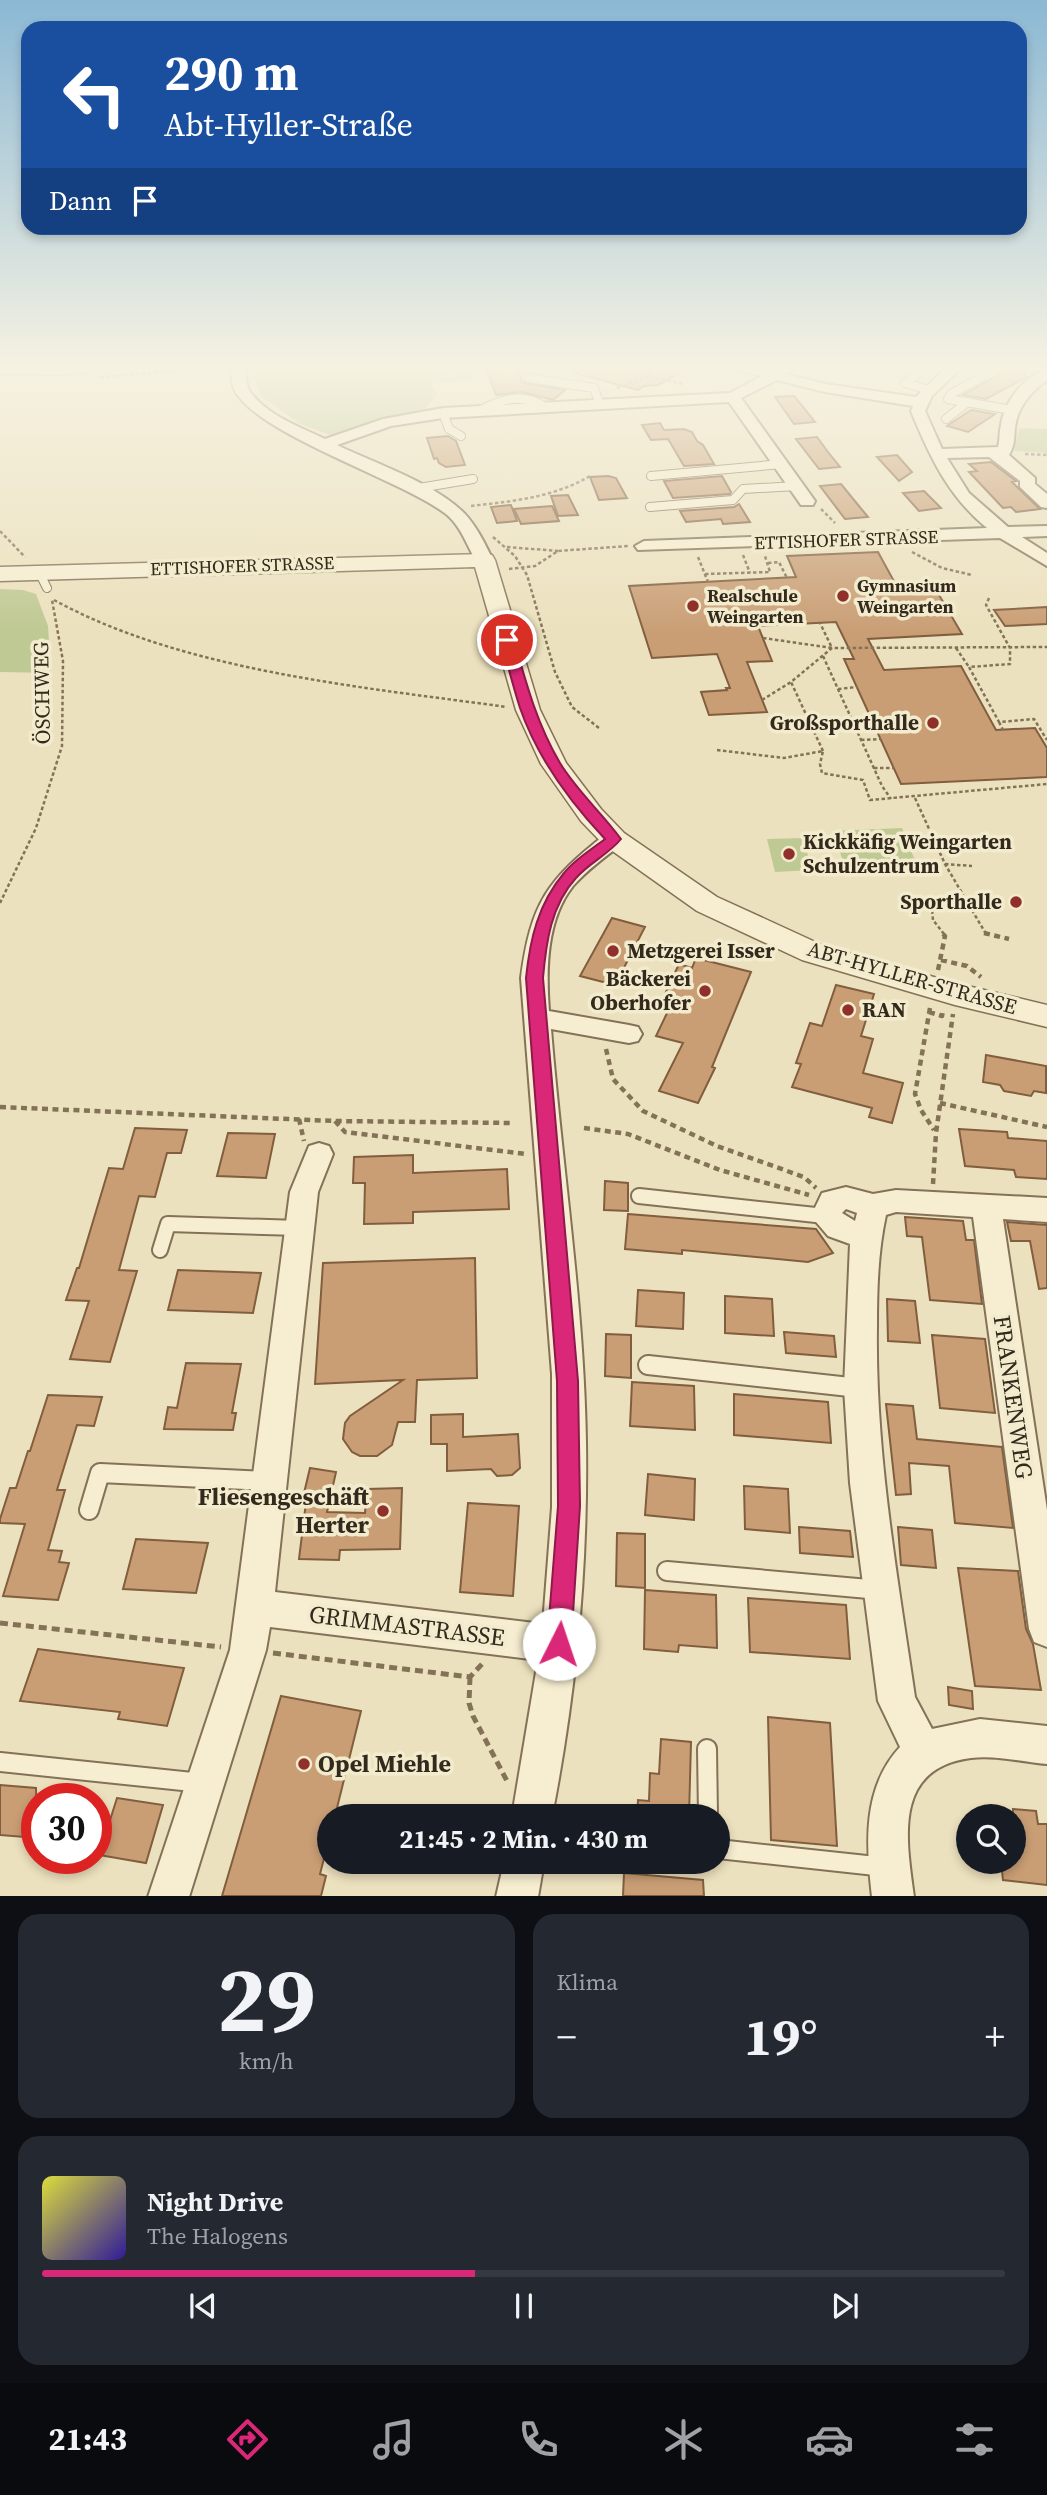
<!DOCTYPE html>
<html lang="de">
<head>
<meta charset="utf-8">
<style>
  :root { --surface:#171b24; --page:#242831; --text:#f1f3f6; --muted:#9ea1a6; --line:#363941; --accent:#db2777 }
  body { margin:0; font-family:"Source Serif 4",serif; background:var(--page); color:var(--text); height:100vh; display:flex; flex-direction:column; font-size:26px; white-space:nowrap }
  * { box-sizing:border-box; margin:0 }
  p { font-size:23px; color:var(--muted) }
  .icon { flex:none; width:38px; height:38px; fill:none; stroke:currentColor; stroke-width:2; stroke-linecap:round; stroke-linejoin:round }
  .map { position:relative; height:1896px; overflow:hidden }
  .sheet { display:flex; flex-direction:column; gap:18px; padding:18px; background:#0d0f14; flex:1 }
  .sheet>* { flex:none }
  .guide { position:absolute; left:21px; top:21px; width:1006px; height:214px; border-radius:21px; box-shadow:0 4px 10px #0003; background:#1a4fa0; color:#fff; overflow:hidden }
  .controls { position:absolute; left:956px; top:1804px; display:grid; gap:14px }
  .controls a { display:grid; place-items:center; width:70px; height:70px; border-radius:50%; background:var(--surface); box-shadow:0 4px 10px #0003; font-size:35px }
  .speed { position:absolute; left:21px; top:1783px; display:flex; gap:14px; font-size:35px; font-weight:700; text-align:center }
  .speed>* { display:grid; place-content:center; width:91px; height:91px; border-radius:50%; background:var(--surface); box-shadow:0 4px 10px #0003; line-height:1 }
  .speed .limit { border:10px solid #d22; background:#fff; color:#111 }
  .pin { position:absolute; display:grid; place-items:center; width:60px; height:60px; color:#fff; margin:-30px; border:4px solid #fff; border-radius:50%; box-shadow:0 2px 7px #0007 }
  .me { position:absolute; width:77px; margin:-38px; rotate:4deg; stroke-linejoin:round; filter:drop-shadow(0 0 5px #0008) }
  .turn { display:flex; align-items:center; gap:24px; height:147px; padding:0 28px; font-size:32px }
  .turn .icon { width:91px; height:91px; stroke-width:2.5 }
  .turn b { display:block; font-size:49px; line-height:60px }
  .then { display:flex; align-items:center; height:66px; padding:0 28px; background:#0003; gap:14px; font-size:26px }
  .big { font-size:52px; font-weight:700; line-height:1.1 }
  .sheet .card { flex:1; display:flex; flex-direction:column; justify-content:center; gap:10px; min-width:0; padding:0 24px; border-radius:21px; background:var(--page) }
  .sheet .dial { align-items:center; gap:0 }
  .dial b { font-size:91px; line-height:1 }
  .song { display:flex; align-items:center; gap:21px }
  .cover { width:84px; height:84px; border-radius:10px; background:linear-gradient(135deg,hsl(60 70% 55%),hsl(250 70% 35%)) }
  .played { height:7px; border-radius:4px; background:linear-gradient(90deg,var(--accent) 45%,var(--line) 45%) }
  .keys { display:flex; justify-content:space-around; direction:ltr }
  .heat { display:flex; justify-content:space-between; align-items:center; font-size:38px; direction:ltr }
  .sheet .tiles { flex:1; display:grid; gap:18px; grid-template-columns:1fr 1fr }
  .card:last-child { grid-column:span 2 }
  .trip { position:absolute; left:317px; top:1804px; width:413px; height:70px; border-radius:35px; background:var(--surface); box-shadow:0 4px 10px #0003; font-weight:700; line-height:70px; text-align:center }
  .dock { display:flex; height:112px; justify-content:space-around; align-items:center; background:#090b0e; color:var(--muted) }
  .dock .icon { width:49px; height:49px }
  .dock .current { color:var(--accent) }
  .dock b { font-size:32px; color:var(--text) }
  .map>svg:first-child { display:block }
  .green { fill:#bfc993 }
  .building { fill:#c99e75; stroke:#815e3e; stroke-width:2 }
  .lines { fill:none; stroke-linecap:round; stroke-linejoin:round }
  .service-far2-casing { stroke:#837258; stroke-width:10 }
  .service-far1-casing { stroke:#837258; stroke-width:18 }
  .service-casing { stroke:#837258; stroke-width:22 }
  .minor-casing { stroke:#837258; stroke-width:4 }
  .tertiary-casing { stroke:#837258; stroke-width:3 }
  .path-far2 { stroke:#837258; stroke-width:2.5; stroke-dasharray:3.5 2.5; stroke-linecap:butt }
  .path-far1 { stroke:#837258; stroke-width:4.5; stroke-dasharray:6 4.5; stroke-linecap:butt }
  .path { stroke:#837258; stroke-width:5; stroke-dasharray:8 5; stroke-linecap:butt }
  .service-far2 { stroke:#f7eed1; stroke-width:8 }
  .service-far1 { stroke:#f7eed1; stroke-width:14 }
  .service { stroke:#f7eed1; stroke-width:18 }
  .minor { fill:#f7eed1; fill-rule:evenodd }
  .tertiary { fill:#f7eed1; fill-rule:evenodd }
  .route { fill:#db2777; stroke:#8e194d; stroke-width:2 }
  .poi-dot { fill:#90302a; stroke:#f3ebcd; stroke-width:2.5 }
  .labels { text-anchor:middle; stroke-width:7; stroke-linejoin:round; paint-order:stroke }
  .far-street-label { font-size:18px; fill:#33291c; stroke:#f3ebcd }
  .far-poi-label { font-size:18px; font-weight:bold; fill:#33291c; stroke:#f3ebcd; text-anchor:start }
  .street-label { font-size:21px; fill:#33291c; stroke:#f3ebcd }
  .poi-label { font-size:21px; font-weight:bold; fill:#33291c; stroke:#f3ebcd; text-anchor:end }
  .near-street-label { font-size:24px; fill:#33291c; stroke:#f3ebcd }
  .near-poi-label { font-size:24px; font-weight:bold; fill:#33291c; stroke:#f3ebcd; text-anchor:end }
</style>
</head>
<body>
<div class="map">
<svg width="1047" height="1897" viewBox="0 0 1047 1897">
  <rect width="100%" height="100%" fill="#ece1be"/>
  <path class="green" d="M283 368H472V380L431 383 437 394 421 414 333 436 300 424 261 396 252 370Z
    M1019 428 1047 429V453L1014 451Z
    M0 589 23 590 36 594 48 626 51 673 0 672Z
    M902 828 916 863 845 866 832 831Z
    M803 838 812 870 775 872 767 839Z"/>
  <path class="building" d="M486 368H518L522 381 525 383 565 390 553 400 522 392 496 395Z
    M575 368H689L658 385 644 386 638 390 574 373Z
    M1011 368H1022L1027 377 986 399 963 395Z
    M794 396 799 402 815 422 794 424 775 397Z
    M971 410 995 414 968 432 947 426Z
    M660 423 664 430 684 429 692 432 697 441 703 445 714 464 684 466 668 439 651 440 642 425Z
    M448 436 456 441 465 465 446 467 439 463 437 458 434 459 427 438Z
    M817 437 828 452 840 467 819 469 796 439Z
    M897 455 912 472 899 481 877 457Z
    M991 462 1016 481 1012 482 1040 509 1016 512 1011 507 1003 508 969 472 977 471 969 464Z
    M608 476 616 478 627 498 599 500 590 477Z
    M722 476 731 492 730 494 673 498 664 481Z
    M841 484 854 500 868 517 845 519 820 486Z
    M924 491 941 508 919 511 903 493Z
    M568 495 578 515 558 516 551 496Z
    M739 504 750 522 723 524 721 519 686 522 680 511 734 507Z
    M511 505 517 521 497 523 491 507Z
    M552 506 559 521 521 524 514 509Z
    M878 552 896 585 932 583 962 634 868 639 884 670 961 666 996 730 1035 728 1047 748V777L901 784 844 659H854L836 622 758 626 772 661 747 662 767 712 709 715 701 692 727 690 726 688H730L717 654 652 658 629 586 796 577 787 556Z
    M1047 607V624L1005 626 994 610Z
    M612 918 645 927 615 985 580 976Z
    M696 958 751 972 712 1067 715 1068 698 1103 659 1091 683 1043 656 1036 668 1011 658 1009 679 964 692 968Z
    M836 985 874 994 861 1036 873 1039 863 1073 903 1083 892 1123 869 1117 872 1108 792 1087 801 1064 796 1063 810 1023 822 1026Z
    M986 1055 1046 1066V1093L1034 1091 1031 1096 1004 1091 1000 1085 983 1082Z
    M135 1128 187 1130 181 1153H167L155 1197 139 1196 119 1270 137 1271 110 1362 70 1359 89 1301 66 1300 77 1268H79L109 1168 123 1169Z
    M959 1129 1007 1132 1008 1138 1047 1141V1179L1016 1177 1014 1170 965 1166Z
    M228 1133 275 1134 266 1178 217 1176Z
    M413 1155V1173L507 1169 509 1209 413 1212V1223L364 1224 365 1183H353L354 1157Z
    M605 1181 628 1183V1211L604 1210Z
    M628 1214 816 1229 833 1253 808 1262 682 1250V1254L625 1249Z
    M905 1217 963 1221 966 1240H974L982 1304 930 1300 922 1237 907 1236Z
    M1007 1222 1047 1225V1288L1039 1289 1030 1241H1011Z
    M475 1258 477 1378 417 1380 415 1422H398L392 1445 377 1456H360L352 1452 343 1439 345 1423 350 1416 403 1380 315 1384 323 1263Z
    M178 1270 261 1273 253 1313 168 1310Z
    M638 1290 684 1293 683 1329 636 1326Z
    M725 1296 772 1299 774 1336 725 1333Z
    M887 1299 915 1301 920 1343 888 1341Z
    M784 1332 834 1336 836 1357 786 1353Z
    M606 1334 631 1335V1378L605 1376Z
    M932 1335 985 1339 995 1413 940 1408Z
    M186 1363 241 1364 232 1413H236L233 1430 164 1429 168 1407 177 1408Z
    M632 1382 694 1386 695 1430 630 1426Z
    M734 1394 828 1402 831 1443 734 1435Z
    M48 1395 102 1397 94 1426 77 1425 57 1490H65L48 1550 62 1551 59 1562 69 1563 58 1600 3 1596 25 1524 0 1523V1519L10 1488H16L28 1451H30Z
    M886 1404 913 1406 917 1439 1002 1447 1013 1528 955 1523 949 1466 909 1463 911 1494 896 1495Z
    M463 1414V1437L518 1434 520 1468 512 1475 497 1476 491 1469 447 1471V1444H431V1415Z
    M310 1468 336 1472 327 1512 365 1513 367 1489 402 1488 400 1549 340 1550 339 1560 299 1559 307 1494 304 1493Z
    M648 1474 695 1479 694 1520 645 1515Z
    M744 1486 788 1489 790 1533 745 1529Z
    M468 1503 519 1506 513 1596 460 1592Z
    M799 1527 850 1531 853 1557 800 1553Z
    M898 1527 932 1530 936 1568 901 1565Z
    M617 1533 645 1534V1588L616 1586Z
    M136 1539 208 1543 196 1593 123 1589Z
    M958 1568 1018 1571 1026 1629 1033 1644 1041 1690 975 1686Z
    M645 1590 716 1595 717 1648 679 1645 678 1652 644 1649Z
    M748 1598 846 1605 850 1659 750 1652Z
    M38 1649 184 1668 167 1726 118 1719 120 1712 20 1701Z
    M948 1687 972 1691 973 1709 949 1705Z
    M281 1696 361 1711 335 1816H329V1839L320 1874 326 1876 321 1896H222Z
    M768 1717 830 1723 837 1846 771 1840Z
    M661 1739 691 1742 689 1816H637L638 1800 649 1801 650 1773 659 1774Z
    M0 1785 36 1788 37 1838 0 1835Z
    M117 1798 163 1805 146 1863 99 1855Z
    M1013 1809 1036 1811 1038 1824H1047V1885L1003 1880 1001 1862H1013Z
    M624 1873 703 1880 704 1896H623Z"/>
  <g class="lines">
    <g class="service-far2-casing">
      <path id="service-far2" d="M925 368 905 383 929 390
        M0 370 63 371 90 368
        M772 377 788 368
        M982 377 951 394 948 399 1012 410
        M529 378 594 388 600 405
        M481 410C502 398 524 393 545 407
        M443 413 449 429 461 436
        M946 419 965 404
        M651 476 782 464
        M419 488 473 479
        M650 507 733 500 743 489 797 486
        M40 574 47 588"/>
    </g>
    <g class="service-far1-casing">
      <path id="service-far1" d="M639 1196 825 1216
        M160 1250 168 1224 299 1228"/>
    </g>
    <g class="service-casing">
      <path id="service" d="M648 1365 859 1388
        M89 1510 100 1473 266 1481
        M667 1571 880 1590
        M707 1749 708 1816
        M0 1762 202 1783
        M718 1849 885 1867"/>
    </g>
    <g class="minor-casing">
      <path id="minor" d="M231 368H245C246 375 246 384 249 390 264 414 300 427 325 439L383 419 443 408 730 393 762 376 741 371 739 368H763L825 384 916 397 946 368H961L932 396 925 411 942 449 998 447C1000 440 999 432 1001 425 1004 402 1025 375 1047 369V380C1031 392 1018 406 1015 427 1014 438 1015 445 1009 455L1035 478V484L1047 494V508L1041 507 1020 487V481L989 457 947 458 969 493 1008 527 1047 526V536L1022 537 1047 553V566L1000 538 638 550 635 546 644 541 987 528C948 496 930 457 911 411L913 406 825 392 777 380 741 398 815 501 813 505H801L729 402 443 418 391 426 337 445C376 464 435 483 465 514 477 527 485 544 493 560L484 565 478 564C467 547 462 527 446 514 400 479 255 434 234 389 231 383 232 374 231 368Z
        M614 832 622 834 625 839 622 844C605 857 587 870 573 886 546 920 546 971 549 1011L629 1025 638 1027 642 1034 638 1041 629 1043 551 1029C562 1167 584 1304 586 1442 588 1567 576 1694 552 1816H512L538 1660 270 1627 266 1650 189 1897H148L230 1650 290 1192 309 1146 319 1143 329 1146 333 1154 318 1192 275 1592 543 1624 552 1507V1374L521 978C531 903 547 880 606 834Z
        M846 1187 873 1194 896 1190 1047 1198V1222L1003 1219 1047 1510V1647L1034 1642 1029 1629 973 1217 896 1212 886 1215C878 1252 877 1288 877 1326 875 1451 897 1574 915 1697L932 1729 980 1719 1047 1726V1764C1022 1762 996 1755 971 1758 893 1768 906 1838 914 1897H872C866 1845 862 1788 900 1747L878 1701 850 1483 844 1388 850 1244 828 1236 811 1216 822 1193ZM846 1209 857 1213 855 1221 842 1213Z
        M504 1862H544L538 1897H496Z"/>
    </g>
    <g class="tertiary-casing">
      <path id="tertiary" d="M484 554 492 555 495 560 540 710 566 763 601 809 624 833 717 897 824 946 955 983 1047 1005V1027L955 1005 802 960 697 911 604 845 581 821 541 764 516 710 475 567 0 581V567Z"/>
    </g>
    <path class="path-far2" d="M450 372 451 368
      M650 376 683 384
      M100 377 221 368
      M617 388 650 376 647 368
      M1025 454 1047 455
      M471 506C513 501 552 498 590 476
      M821 509 835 523
      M0 531 25 557
      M493 537 515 556 527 575 555 672 572 707 599 728
      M507 547 558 551
      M912 552 942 568 972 575
      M743 555 750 573
      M698 557 708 582
      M768 563 779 562 787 578
      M509 569 535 566 558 551 628 546
      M705 574 770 572 765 556
      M989 598 986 605 1010 648V664L969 667 999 722 1034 719 1047 740
      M54 600C184 671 361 687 507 707
      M763 638 832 648 820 623
      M956 648 969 667
      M823 656 882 786 891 799
      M838 689 857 687
      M762 700 791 682
      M852 719 871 718
      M999 722 1003 730
      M861 740 881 739
      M717 750 784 758 823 751 820 764 822 773 863 780 870 800 1047 784
      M823 751 791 682 832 648 1047 647
      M874 768H894
      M915 798 945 864 986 934
      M909 846 937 845
      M945 864 972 866
      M0 903 36 828 62 746 63 661 52 600
      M944 934 933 920 932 910 951 897 993 901"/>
    <path class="path-far1" d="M984 933 1009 939
      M941 960 967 966 981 977
      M938 970 945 936 942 933
      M930 1008 915 1094 921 1110 934 1130
      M929 1012 942 1016 943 1011
      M606 1049 613 1079 643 1111 717 1146 804 1177 816 1188
      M940 1103 1047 1127
      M0 1107 335 1121 513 1123
      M299 1119 304 1141
      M335 1121 345 1132 526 1154
      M584 1128 628 1134 720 1170 809 1195
      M933 1184 936 1133 953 1014"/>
    <path class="path" d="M0 1623 221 1647
      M273 1653 470 1677 482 1664
      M470 1677 469 1703 473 1716 507 1781"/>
    <use href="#service-far2" class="service-far2"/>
    <use href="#service-far1" class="service-far1"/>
    <use href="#service" class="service"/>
    <use href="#minor" class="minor"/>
    <use href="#tertiary" class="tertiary"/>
  </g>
  <linearGradient id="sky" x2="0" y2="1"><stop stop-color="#8bb8d4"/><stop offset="0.58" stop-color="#f6f2e2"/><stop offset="1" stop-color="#f6f2e2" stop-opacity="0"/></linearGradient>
  <rect width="1047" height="633" fill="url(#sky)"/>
  <path class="route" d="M507 637 514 640C526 683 537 724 560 763 577 791 602 813 621 839 609 854 589 863 576 878 551 905 546 943 543 978L578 1381 580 1506 571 1644 567 1652 559 1656 550 1652 547 1644 558 1506 557 1381 526 978C530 939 538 904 564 873 574 860 592 849 605 839 570 802 537 757 520 708 513 686 507 663 501 640Z"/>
  <g class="poi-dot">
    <circle cx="843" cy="596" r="7"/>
    <circle cx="693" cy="606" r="7"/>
    <circle cx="933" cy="723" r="7"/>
    <circle cx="789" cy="854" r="7"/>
    <circle cx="1016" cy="902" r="7"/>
    <circle cx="613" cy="951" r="7"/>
    <circle cx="705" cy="991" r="7"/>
    <circle cx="848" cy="1010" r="7"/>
    <circle cx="383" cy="1511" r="7"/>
    <circle cx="304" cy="1764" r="7"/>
  </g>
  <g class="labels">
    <g class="far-street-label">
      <text transform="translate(846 540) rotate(-2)" y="6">ETTISHOFER STRASSE</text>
      <text transform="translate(242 566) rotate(-2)" y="6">ETTISHOFER STRASSE</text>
    </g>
    <g class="far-poi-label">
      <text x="857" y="592">Gymnasium<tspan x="857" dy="21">Weingarten</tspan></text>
      <text x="707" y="602">Realschule<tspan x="707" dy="21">Weingarten</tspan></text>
    </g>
    <g class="street-label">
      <text transform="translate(42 693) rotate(-91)" y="7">ÖSCHWEG</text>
      <text transform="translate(912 978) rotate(16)" y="7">ABT-HYLLER-STRASSE</text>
    </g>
    <g class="poi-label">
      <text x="919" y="730">Großsporthalle</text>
      <text x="803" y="849" text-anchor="start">Kickkäfig Weingarten<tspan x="803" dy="24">Schulzentrum</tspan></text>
      <text x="1002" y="909">Sporthalle</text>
      <text x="627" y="958" text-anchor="start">Metzgerei Isser</text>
      <text x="691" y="986">Bäckerei<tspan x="691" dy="24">Oberhofer</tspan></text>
      <text x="862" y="1017" text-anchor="start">RAN</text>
    </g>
    <g class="near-street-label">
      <text transform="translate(1013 1397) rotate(82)" y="8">FRANKENWEG</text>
      <text transform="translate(407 1626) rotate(7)" y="8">GRIMMASTRASSE</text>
    </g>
    <g class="near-poi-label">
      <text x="369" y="1505">Fliesengeschäft<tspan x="369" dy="28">Herter</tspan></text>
      <text x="318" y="1772" text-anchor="start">Opel Miehle</text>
    </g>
  </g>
</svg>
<div class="controls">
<a><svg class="icon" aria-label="search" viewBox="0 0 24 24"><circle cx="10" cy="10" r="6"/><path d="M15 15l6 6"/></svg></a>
</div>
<div class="speed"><div class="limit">30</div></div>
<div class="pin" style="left:507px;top:640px;background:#d93025"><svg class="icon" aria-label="arrive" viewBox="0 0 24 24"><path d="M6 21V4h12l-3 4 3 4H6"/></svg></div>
<svg class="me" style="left:559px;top:1644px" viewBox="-20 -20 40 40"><circle r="19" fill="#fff"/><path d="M0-13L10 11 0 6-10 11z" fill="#db2777"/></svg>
<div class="trip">21:45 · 2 Min. · 430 m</div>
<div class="guide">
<div class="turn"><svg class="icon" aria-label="left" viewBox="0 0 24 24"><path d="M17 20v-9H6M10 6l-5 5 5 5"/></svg><div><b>290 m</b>Abt-Hyller-Straße</div></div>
<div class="then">Dann<svg class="icon" aria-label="arrive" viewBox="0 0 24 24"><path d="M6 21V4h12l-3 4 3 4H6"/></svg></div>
</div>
</div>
<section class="sheet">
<div class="tiles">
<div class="card dial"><b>29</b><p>km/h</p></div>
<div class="card"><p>Klima</p>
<div class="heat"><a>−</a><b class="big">19°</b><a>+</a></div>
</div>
<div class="card">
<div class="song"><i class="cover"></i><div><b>Night Drive</b><p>The Halogens</p></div></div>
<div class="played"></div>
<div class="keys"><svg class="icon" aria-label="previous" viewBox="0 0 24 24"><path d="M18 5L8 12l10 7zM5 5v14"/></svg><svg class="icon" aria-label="pause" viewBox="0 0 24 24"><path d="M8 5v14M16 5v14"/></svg><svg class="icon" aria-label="next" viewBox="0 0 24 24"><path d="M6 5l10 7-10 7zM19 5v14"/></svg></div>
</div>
</div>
</section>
<nav class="dock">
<b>21:43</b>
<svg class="icon current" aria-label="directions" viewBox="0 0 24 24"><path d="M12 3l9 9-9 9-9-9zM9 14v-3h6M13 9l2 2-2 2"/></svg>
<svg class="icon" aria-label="music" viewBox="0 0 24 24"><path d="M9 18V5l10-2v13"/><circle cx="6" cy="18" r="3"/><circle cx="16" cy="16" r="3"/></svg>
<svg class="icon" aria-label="phone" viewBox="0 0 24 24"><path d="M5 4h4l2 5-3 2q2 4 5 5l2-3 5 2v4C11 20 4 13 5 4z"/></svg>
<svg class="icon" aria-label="climate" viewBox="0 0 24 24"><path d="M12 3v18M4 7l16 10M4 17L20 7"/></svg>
<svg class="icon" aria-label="car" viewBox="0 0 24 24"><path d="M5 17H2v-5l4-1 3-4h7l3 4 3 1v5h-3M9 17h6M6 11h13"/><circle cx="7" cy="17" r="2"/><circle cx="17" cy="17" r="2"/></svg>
<svg class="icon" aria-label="filters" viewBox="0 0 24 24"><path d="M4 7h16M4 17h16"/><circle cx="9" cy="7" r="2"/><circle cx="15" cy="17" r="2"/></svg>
</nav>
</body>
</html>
